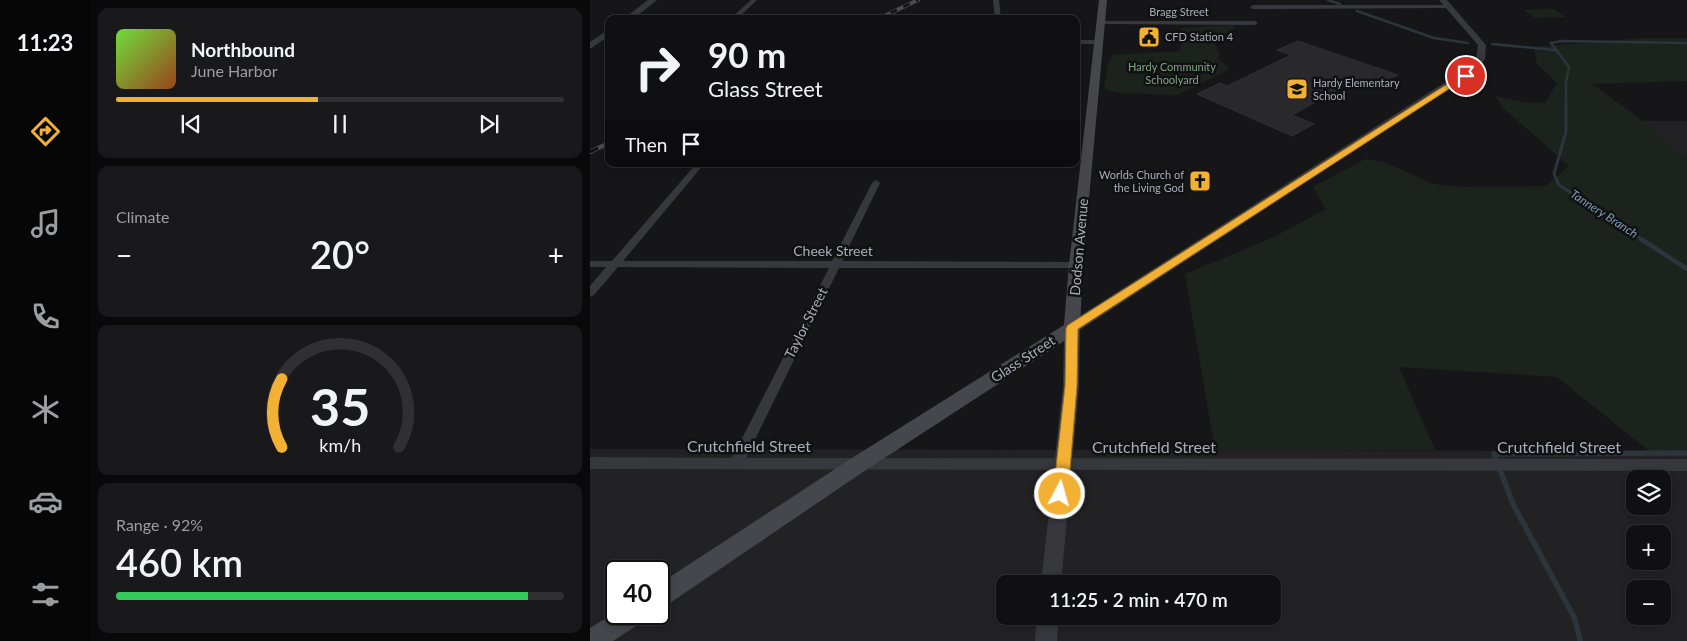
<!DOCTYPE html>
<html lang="en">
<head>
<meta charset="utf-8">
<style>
  :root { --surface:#101012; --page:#19191b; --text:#f1f3f6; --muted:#9c9d9f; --line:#303032; --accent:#f2b134 }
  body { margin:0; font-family:Lato,sans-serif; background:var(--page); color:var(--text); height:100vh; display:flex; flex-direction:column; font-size:19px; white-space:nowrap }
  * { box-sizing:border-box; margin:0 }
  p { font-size:16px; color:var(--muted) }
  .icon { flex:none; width:28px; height:28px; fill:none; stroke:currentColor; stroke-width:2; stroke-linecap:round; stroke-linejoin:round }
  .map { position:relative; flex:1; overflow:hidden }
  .side { display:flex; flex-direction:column; gap:8px; padding:8px; background:#09090a; width:500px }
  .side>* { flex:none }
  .top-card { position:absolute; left:15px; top:15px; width:475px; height:152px; border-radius:10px; box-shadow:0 2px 8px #0003,0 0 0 1px var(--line); background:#101012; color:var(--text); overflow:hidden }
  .tools { position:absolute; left:1036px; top:470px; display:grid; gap:10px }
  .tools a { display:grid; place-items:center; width:45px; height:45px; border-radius:10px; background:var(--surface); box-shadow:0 2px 8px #0003,0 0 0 1px var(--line); font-size:25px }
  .speed { position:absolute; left:15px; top:560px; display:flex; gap:10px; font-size:25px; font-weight:700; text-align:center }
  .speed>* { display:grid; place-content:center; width:65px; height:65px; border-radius:50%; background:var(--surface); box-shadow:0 2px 8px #0003,0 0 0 1px var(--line); line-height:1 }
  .speed .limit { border:2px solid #111; border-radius:8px; background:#fff; color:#111 }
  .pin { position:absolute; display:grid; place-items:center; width:42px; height:42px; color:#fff; margin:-21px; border:2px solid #fff; border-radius:50%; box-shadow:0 1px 5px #0007 }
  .me { position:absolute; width:55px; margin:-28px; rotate:6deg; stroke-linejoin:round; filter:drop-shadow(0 0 4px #0008) }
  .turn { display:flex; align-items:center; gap:18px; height:105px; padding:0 20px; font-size:22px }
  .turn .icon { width:65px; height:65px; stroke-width:2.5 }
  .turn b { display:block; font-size:35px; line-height:42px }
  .then { display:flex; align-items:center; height:48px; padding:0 20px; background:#0003; gap:10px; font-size:19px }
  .big { font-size:38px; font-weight:600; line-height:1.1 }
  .side .tile { flex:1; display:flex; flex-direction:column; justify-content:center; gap:8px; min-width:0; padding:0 18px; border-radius:10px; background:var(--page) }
  .side .dial { align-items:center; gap:0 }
  .dial svg { height:130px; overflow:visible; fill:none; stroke:var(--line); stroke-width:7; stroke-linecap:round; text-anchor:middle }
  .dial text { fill:var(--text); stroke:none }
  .song { display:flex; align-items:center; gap:15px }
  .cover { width:60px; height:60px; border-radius:8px; background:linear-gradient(135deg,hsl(100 70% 55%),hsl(20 70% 35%)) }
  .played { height:5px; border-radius:2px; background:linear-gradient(90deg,var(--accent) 45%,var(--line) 45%) }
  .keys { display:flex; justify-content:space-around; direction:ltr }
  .heat { display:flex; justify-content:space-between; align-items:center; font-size:28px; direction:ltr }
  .charge { height:8px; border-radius:4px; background:linear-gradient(90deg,#34c759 92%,var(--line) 0) }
  .trip { position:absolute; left:406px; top:575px; width:285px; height:50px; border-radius:10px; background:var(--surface); box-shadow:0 2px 8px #0003,0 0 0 1px var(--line); font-weight:600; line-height:50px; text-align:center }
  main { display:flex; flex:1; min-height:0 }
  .tab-bar { display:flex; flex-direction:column; width:90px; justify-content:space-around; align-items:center; background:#060607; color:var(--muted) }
  .tab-bar .icon { width:35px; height:35px }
  .tab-bar .active { color:var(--accent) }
  .tab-bar b { font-size:22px; color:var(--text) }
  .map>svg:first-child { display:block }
  .built { fill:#222225; fill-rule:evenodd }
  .green { fill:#1c231d }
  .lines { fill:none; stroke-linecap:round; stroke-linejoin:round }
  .stream-far3 { stroke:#2c353c; stroke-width:2.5 }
  .stream-far2 { stroke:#2c353c; stroke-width:3 }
  .stream-far1 { stroke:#2c353c; stroke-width:4.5 }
  .stream { stroke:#2c353c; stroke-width:5.5 }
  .building { fill:#29292c; stroke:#303034 }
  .minor { fill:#37383d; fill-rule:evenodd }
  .tertiary { fill:#37383d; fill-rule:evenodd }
  .secondary { fill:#45474d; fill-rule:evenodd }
  .rail-far1-casing { stroke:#4a4c52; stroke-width:4 }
  .rail-casing { stroke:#4a4c52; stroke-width:4.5 }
  .rail-far1 { stroke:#111113; stroke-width:2.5; stroke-dasharray:7; stroke-linecap:butt }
  .rail { stroke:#111113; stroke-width:3; stroke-dasharray:9; stroke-linecap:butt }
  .route { fill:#f2b134; stroke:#9d7322 }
  .labels { text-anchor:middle; stroke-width:5; stroke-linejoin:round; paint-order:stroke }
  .far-street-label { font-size:11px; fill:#a8adb8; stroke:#111113 }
  .far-poi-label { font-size:11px; fill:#a8adb8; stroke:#111113; text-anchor:start }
  .far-park-label { font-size:11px; fill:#7fa381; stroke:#111113 }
  .far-water-label { font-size:12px; font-style:italic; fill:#7f9bb3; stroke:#111113 }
  .street-label { font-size:14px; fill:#a8adb8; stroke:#111113 }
  .near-street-label { font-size:16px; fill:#a8adb8; stroke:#111113 }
</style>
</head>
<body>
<main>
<nav class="tab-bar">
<b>11:23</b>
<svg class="icon active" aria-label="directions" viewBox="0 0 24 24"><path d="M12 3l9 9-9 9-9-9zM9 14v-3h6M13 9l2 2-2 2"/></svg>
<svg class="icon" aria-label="music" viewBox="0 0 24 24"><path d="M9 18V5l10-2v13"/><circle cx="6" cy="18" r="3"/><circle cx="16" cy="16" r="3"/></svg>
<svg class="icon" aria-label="phone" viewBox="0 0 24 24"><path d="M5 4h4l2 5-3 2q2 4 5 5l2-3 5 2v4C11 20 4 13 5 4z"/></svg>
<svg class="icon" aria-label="climate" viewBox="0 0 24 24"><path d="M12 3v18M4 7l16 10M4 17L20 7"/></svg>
<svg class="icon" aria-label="car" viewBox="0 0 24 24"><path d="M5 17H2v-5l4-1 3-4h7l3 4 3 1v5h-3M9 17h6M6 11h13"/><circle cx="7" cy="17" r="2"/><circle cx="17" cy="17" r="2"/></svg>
<svg class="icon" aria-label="filters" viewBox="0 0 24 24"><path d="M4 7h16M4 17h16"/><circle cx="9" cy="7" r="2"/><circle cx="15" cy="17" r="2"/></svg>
</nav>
<section class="side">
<div class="tile">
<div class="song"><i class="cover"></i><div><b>Northbound</b><p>June Harbor</p></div></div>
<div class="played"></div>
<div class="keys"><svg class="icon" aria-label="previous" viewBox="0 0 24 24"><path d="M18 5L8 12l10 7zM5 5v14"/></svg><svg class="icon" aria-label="pause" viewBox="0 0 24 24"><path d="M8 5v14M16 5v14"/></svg><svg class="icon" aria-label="next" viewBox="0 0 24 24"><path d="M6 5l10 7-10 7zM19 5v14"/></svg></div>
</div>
<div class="tile"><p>Climate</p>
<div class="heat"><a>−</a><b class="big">20°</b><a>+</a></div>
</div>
<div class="tile dial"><svg viewBox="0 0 100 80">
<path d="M14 69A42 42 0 1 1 86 69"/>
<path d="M14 69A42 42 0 0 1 14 27" stroke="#f2b134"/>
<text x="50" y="56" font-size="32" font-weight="700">35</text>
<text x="50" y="72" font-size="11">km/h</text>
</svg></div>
<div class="tile"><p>Range · 92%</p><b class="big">460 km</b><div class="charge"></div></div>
</section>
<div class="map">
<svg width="1097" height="641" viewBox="0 0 1097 641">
  <rect width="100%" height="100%" fill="#161618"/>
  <path class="built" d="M1053 121H1097V159Z
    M0 449 1097 451V641H0ZM1045 479H1072V506H1045ZM1045 534H1072V561H1045ZM26 571H69V614H26ZM415 584H682V616H415ZM1045 589H1072V616H1045Z"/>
  <path class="green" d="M964 9 975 17 945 18 934 10Z
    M644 25 645 27 642 31 627 37 625 43 630 55 627 58 640 69 587 95 527 93 514 89 518 63 523 55 589 51 592 42 591 28Z
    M1053 38H1097V81L1002 84 1053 121 1097 159V451H1059L967 377 809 367 845 450H625L595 274 682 238 736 209 723 187 775 159 797 163 843 184 871 187 956 186 979 166 912 107 906 96 932 102 955 103 967 83 947 64 944 47Z"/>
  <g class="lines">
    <path class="stream-far3" d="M738 0 750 4
      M767 11 844 38 878 43
      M902 44 965 50
      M976 105V82L979 67 961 43 972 41 1097 43"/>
    <path class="stream-far2" d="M976 104V132L964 174 969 185 1053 240"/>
    <path class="stream-far1" d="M1051 239 1097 269"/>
    <path class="stream" d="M990 641 985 619 923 504 904 454 1097 453"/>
  </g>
  <path class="building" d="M708 41 808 75 788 86 767 79 702 115 724 124 702 136 607 94 630 83 637 86 701 55 687 50Z"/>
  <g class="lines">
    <path class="minor" d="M161 0H167L147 19H140Z
      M403 0H409L411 19H405Z
      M859 5 861 6V8L663 9 660 7 663 5Z
      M510 21H665L668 23 665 25 512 24 510 23Z
      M486 40H508L511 42 508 44H486Z
      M106 164H114L33 261H242L282 183 286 180 290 183 252 261 486 262 491 265 486 268H249L156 458 1097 459V471L0 469V457L142 458 239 268 28 267 4 295 0 297V286L16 267H0V261H22Z"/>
    <path class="tertiary" d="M58 0H67L43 19H33Z
      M849 0H857L896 45 895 59 886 71 490 330 489 386 471 584H451L473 386 474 328 477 324 879 67 886 59 888 45Z
      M19 29V36L0 49V42Z
      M447 616H469L467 641H445Z"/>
    <path class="secondary" d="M509 0H517L493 265 490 328 488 332 276 470 77 605 69 608V584L262 458 474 325 479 265Z
      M26 612V614H56L52 622 23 641H0V628Z"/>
    <g class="rail-far1-casing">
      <path id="rail-far1" d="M288 19 328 0"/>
    </g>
    <g class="rail-casing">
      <path id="rail" d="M0 152 19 143"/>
    </g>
    <use href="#rail-far1" class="rail-far1"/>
    <use href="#rail" class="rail"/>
  </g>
  <path class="route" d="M873 74 879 76 488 329 487 386 478 494 475 498 470 500 465 498 463 494 475 386 476 328 478 325Z"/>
  <defs>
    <g id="civic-square" transform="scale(1.125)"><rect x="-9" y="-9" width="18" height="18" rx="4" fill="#f2b134" stroke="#111113"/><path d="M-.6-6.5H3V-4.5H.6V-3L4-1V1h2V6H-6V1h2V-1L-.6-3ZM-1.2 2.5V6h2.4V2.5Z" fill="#111"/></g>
    <g id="school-square" transform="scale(1.125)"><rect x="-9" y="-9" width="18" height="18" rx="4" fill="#f2b134" stroke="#111113"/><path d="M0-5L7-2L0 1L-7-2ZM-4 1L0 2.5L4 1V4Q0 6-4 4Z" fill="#111"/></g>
    <g id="church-square" transform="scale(1.125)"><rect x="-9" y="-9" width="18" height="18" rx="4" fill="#f2b134" stroke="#111113"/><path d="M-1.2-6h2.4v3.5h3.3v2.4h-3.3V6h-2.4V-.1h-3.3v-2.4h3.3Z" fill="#111"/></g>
  </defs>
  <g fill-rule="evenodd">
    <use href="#civic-square" x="559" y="37"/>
    <use href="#school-square" x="707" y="89"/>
    <use href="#church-square" x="610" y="181"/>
  </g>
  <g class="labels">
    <g class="far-street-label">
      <text x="589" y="16">Bragg Street</text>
    </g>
    <g class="far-poi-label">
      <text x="575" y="41">CFD Station 4</text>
      <text x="723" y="87">Hardy Elementary<tspan x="723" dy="13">School</tspan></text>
      <text x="594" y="179" text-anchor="end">Worlds Church of<tspan x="594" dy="13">the Living God</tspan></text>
    </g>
    <g class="far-park-label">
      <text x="582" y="71">Hardy Community<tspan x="582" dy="13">Schoolyard</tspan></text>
    </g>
    <g class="far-water-label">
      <text transform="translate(1014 214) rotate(33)" y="4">Tannery Branch</text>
    </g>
    <g class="street-label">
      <text transform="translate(489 247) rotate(-85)" y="5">Dodson Avenue</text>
      <text x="243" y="256">Cheek Street</text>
      <text transform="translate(216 323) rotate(-63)" y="5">Taylor Street</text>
      <text transform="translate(433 359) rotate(-33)" y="5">Glass Street</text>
    </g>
    <g class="near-street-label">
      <text x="159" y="452">Crutchfield Street</text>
      <text x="564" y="453">Crutchfield Street</text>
      <text x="969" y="453">Crutchfield Street</text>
    </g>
  </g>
</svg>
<div class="tools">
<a><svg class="icon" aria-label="layers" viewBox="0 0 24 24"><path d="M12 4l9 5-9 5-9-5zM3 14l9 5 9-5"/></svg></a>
<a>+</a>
<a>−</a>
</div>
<div class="speed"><div class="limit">40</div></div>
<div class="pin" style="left:876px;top:76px;background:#d93025"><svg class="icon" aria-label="arrive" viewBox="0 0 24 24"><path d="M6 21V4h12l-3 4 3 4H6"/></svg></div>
<svg class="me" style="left:470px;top:494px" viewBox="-20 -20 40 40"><circle r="17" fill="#f2b134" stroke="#fff" stroke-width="3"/><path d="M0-11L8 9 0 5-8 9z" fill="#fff"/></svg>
<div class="trip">11:25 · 2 min · 470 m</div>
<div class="top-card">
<div class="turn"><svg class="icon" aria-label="right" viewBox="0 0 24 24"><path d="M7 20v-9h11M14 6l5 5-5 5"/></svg><div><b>90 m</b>Glass Street</div></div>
<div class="then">Then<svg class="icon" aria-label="arrive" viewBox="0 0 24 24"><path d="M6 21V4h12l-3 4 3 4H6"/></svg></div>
</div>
</div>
</main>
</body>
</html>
